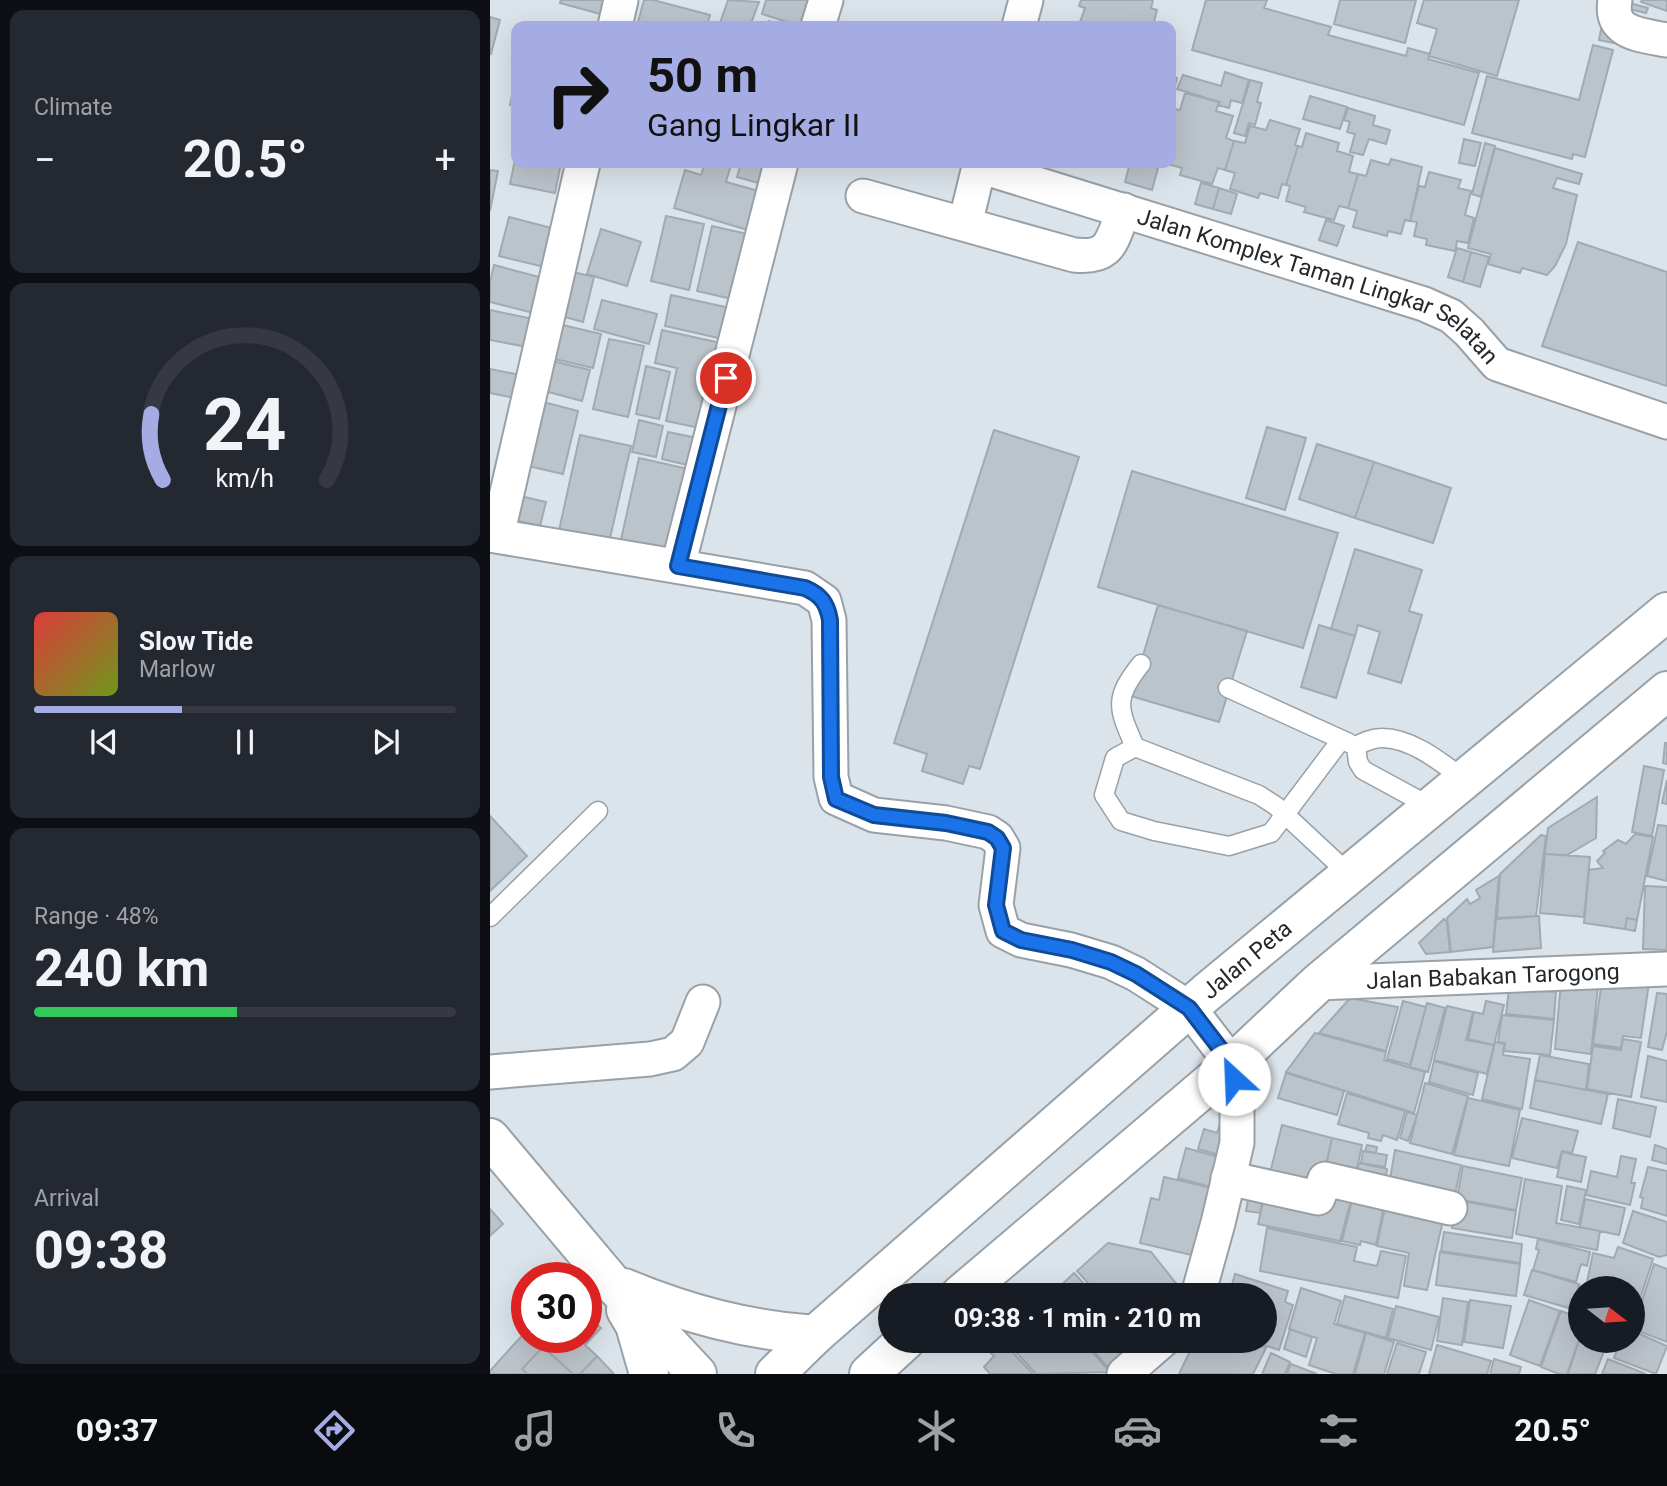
<!DOCTYPE html>
<html lang="en">
<head>
<meta charset="utf-8">
<style>
  :root { --surface:#171b24; --page:#242831; --text:#f1f3f6; --muted:#9ea1a6; --line:#363941; --accent:#a5ace3 }
  body { margin:0; font-family:Roboto,sans-serif; background:var(--page); color:var(--text); height:100vh; display:flex; flex-direction:column; font-size:26px; white-space:nowrap }
  * { box-sizing:border-box; margin:0 }
  p { font-size:23px; color:var(--muted) }
  .icon { flex:none; width:38px; height:38px; fill:none; stroke:currentColor; stroke-width:2; stroke-linecap:round; stroke-linejoin:round }
  .map { position:relative; flex:1; overflow:hidden }
  .drawer { display:flex; flex-direction:column; gap:10px; padding:10px; background:#0d0f14; width:490px }
  .drawer>* { flex:none }
  .guide { position:absolute; left:21px; top:21px; width:665px; height:147px; border-radius:14px; box-shadow:0 7px 28px #0002; background:#a5ace3; color:#111; overflow:hidden }
  .needle { width:46px; rotate:107deg }
  .fabs { position:absolute; left:1078px; top:1276px; display:grid; gap:14px }
  .fabs a { display:grid; place-items:center; width:77px; height:77px; border-radius:50%; background:var(--surface); box-shadow:0 7px 28px #0002; font-size:35px }
  .speed { position:absolute; left:21px; top:1262px; display:flex; gap:14px; font-size:35px; font-weight:700; text-align:center }
  .speed>* { display:grid; place-content:center; width:91px; height:91px; border-radius:50%; background:var(--surface); box-shadow:0 7px 28px #0002; line-height:1 }
  .speed .limit { border:10px solid #d22; background:#fff; color:#111 }
  .pin { position:absolute; display:grid; place-items:center; width:60px; height:60px; color:#fff; margin:-30px; border:4px solid #fff; border-radius:50%; box-shadow:0 2px 7px #0007 }
  .me { position:absolute; width:77px; margin:-38px; rotate:335deg; stroke-linejoin:round; filter:drop-shadow(0 0 5px #0008) }
  .turn { display:flex; align-items:center; gap:24px; height:147px; padding:0 21px; font-size:32px }
  .turn .icon { width:91px; height:91px; stroke-width:2.5 }
  .turn b { display:block; font-size:49px; line-height:60px }
  .big { font-size:52px; font-weight:700; line-height:1.1 }
  .drawer .widget { flex:1; display:flex; flex-direction:column; justify-content:center; gap:10px; min-width:0; padding:0 24px; border-radius:14px; background:var(--page) }
  .drawer .dial { align-items:center; gap:0 }
  .dial svg { height:182px; overflow:visible; fill:none; stroke:var(--line); stroke-width:7; stroke-linecap:round; text-anchor:middle }
  .dial text { fill:var(--text); stroke:none }
  .song { display:flex; align-items:center; gap:21px }
  .cover { width:84px; height:84px; border-radius:10px; background:linear-gradient(135deg,hsl(0 70% 55%),hsl(80 70% 35%)) }
  .played { height:7px; border-radius:4px; background:linear-gradient(90deg,var(--accent) 35%,var(--line) 35%) }
  .keys { display:flex; justify-content:space-around; direction:ltr }
  .heat { display:flex; justify-content:space-between; align-items:center; font-size:38px; direction:ltr }
  .charge { height:10px; border-radius:5px; background:linear-gradient(90deg,#34c759 48%,var(--line) 0) }
  .trip { position:absolute; left:388px; top:1283px; width:399px; height:70px; border-radius:35px; background:var(--surface); box-shadow:0 7px 28px #0002; font-weight:700; line-height:70px; text-align:center }
  .menu { display:flex; height:112px; justify-content:space-around; align-items:center; background:#090b0e; color:var(--muted) }
  .menu .icon { width:49px; height:49px }
  .menu .active { color:var(--accent) }
  .menu b { font-size:32px; color:var(--text) }
  main { display:flex; flex:1; min-height:0 }
  .map>svg:first-child { display:block }
  .building { fill:#bcc4cb; stroke:#a2aab1; stroke-width:2 }
  .lines { fill:none; stroke-linecap:round; stroke-linejoin:round }
  .lane-casing { stroke:#99a1a8; stroke-width:21 }
  .street-casing { stroke:#99a1a8; stroke-width:37 }
  .primary-casing { stroke:#99a1a8; stroke-width:42 }
  .lane { stroke:#fff; stroke-width:18 }
  .street { stroke:#fff; stroke-width:33 }
  .primary { stroke:#fff; stroke-width:38 }
  .route-casing { stroke:#114b97; stroke-width:18 }
  .route { stroke:#1a73e8; stroke-width:12 }
  .labels { text-anchor:middle; stroke-width:5; stroke-linejoin:round; paint-order:stroke }
  .street-label { font-size:23px; fill:#25282b; stroke:#dbe4eb }
</style>
</head>
<body>
<main>
<section class="drawer">
<div class="widget"><p>Climate</p>
<div class="heat"><a>−</a><b class="big">20.5°</b><a>+</a></div>
</div>
<div class="widget dial"><svg viewBox="0 0 100 80">
<path d="M14 69A42 42 0 1 1 86 69"/>
<path d="M14 69A42 42 0 0 1 9 40" stroke="#a5ace3"/>
<text x="50" y="56" font-size="32" font-weight="700">24</text>
<text x="50" y="72" font-size="11">km/h</text>
</svg></div>
<div class="widget">
<div class="song"><i class="cover"></i><div><b>Slow Tide</b><p>Marlow</p></div></div>
<div class="played"></div>
<div class="keys"><svg class="icon" aria-label="previous" viewBox="0 0 24 24"><path d="M18 5L8 12l10 7zM5 5v14"/></svg><svg class="icon" aria-label="pause" viewBox="0 0 24 24"><path d="M8 5v14M16 5v14"/></svg><svg class="icon" aria-label="next" viewBox="0 0 24 24"><path d="M6 5l10 7-10 7zM19 5v14"/></svg></div>
</div>
<div class="widget"><p>Range · 48%</p><b class="big">240 km</b><div class="charge"></div></div>
<div class="widget"><p>Arrival</p><b class="big">09:38</b></div>
</section>
<div class="map">
<svg width="1177" height="1374" viewBox="0 0 1177 1374">
  <rect width="100%" height="100%" fill="#dbe4eb"/>
  <path class="building" d="M71 0H118L114 15 70 3Z
    M154 0H163L220 15 217 26H147Z
    M238 0 269 2 260 26H229Z
    M276 0H332L323 26H309L272 14Z
    M591 0H663L661 8 667 10 663 26H604L590 22 595 8 589 6Z
    M716 0H777L774 8 841 27 838 35 916 56 918 48 940 54 938 59 989 73 974 125 702 50Z
    M850 0H926L915 43 844 24Z
    M934 0H1029L1007 76 939 56 947 29 927 23Z
    M1152 0H1177V11L1151 2Z
    M1141 1 1143 4 1158 8 1156 13 1139 9Z
    M0 17 10 20 1 54H0Z
    M279 21 295 26H277Z
    M1112 25 1127 28 1124 43 1109 40Z
    M1103 45 1123 50 1095 157 1083 154 1082 159 982 133 997 76 1089 100Z
    M735 72 759 80 752 103 741 100 739 108 728 105 730 102 687 89 693 75 731 86Z
    M681 76 687 78 681 103Z
    M26 78V106L20 105Z
    M760 80 772 83 767 102 771 103 765 125 759 123 755 136 744 133Z
    M695 93 729 102 726 111 743 116 736 138 744 141 735 170 728 168 722 184 690 175 692 168 674 163H681V126L685 109 690 110Z
    M820 96 857 107 850 129 813 119Z
    M858 108 885 116 883 125 900 130 896 144 879 139 873 155 860 152 865 134 857 132 860 122 854 120Z
    M780 120 810 129 805 145 808 146 796 185 792 184 788 198 770 193 768 198 740 189 745 173 735 170 744 141 755 143 760 126 776 130Z
    M816 133 849 143 847 151 863 156 859 172 868 174 858 208 849 206 844 220 814 212 816 207 796 201 800 186 796 185 808 146 812 147Z
    M974 139 991 143 985 166 969 163Z
    M995 143 1005 146 991 197 982 194Z
    M1005 148 1092 174 1089 184 1067 178 1063 188 1087 195 1076 244 1065 266 1057 275 1032 268 1030 273 998 264 1001 254 978 248Z
    M26 155V163H71L65 193 20 184Z
    M901 159 932 167 920 221 915 220 911 234 898 231 897 236 863 227 867 211 858 208 868 174 876 176 881 160 899 165Z
    M215 163 241 165 236 182 272 192 261 231 184 208 195 170 211 175Z
    M251 163H282L276 185 247 177Z
    M640 163H650L668 168 662 190 635 182Z
    M0 170 8 171 0 211Z
    M939 172 971 180 968 188 981 191 975 215 984 218 978 243 967 241 965 251 936 245 937 239 924 236 927 222 920 221 929 186 935 187Z
    M711 183 729 188 723 209 705 204Z
    M729 188 747 194 741 214 723 209Z
    M176 216 214 224 199 290 161 281Z
    M19 217 73 231 63 269 9 256Z
    M836 220 854 226 847 246 829 240Z
    M222 226 257 234 242 299 207 291Z
    M111 229 151 242 137 286 97 274Z
    M1088 242 1177 272V386L1052 346Z
    M967 248 981 252 973 282 958 277Z
    M981 252 999 257 990 287 973 282Z
    M4 265 64 281 55 316 0 302V282Z
    M79 271 104 277 93 322 68 315Z
    M181 295 249 310 242 341 175 326Z
    M112 300 167 314 159 344 104 329Z
    M0 310 53 321 48 349 0 340Z
    M64 323 111 334 103 368 56 357Z
    M172 330 235 344 215 429 176 421 187 368 165 363Z
    M119 339 154 346 138 417 103 409Z
    M58 360 100 370 92 401 51 390Z
    M156 366 180 372 169 419 146 414Z
    M0 369 40 377 35 400 0 393Z
    M53 402 88 411 73 474 38 466Z
    M149 420 173 426 166 457 142 452Z
    M777 427 816 438 795 510 756 498Z
    M504 430 589 457 490 769 479 766 473 784 432 771 437 754 404 743Z
    M178 432 217 440 210 468 172 459Z
    M90 435 141 446 118 547 68 535Z
    M827 444 884 462 865 518 809 499Z
    M149 458 207 471 187 562 129 549Z
    M884 462 961 488 943 543 865 518Z
    M642 471 848 533 813 648 608 587Z
    M26 495 56 502 50 526 20 519Z
    M865 549 932 570 919 611 932 615 911 683 878 673 890 632 868 625 865 636 841 629Z
    M668 605 757 631 729 722 641 696Z
    M829 625 865 636 846 698 811 687Z
    M1175 743H1177V764L1173 763Z
    M1154 766 1174 770 1162 836 1142 832Z
    M1177 780V804L1172 803Z
    M1107 797 1106 838 1077 855 1055 854 1058 828Z
    M0 816 37 856 0 891Z
    M1168 825 1177 826V881L1157 876Z
    M1145 834 1163 837 1147 920 1137 918 1135 929 1094 923 1099 870 1113 868 1107 861 1115 853 1113 851 1128 840 1136 844Z
    M1051 835 1056 836 1046 916 1007 918 1010 874Z
    M1055 854 1100 857 1094 917 1050 913Z
    M1009 876 1003 947 961 952 957 918 977 899 980 904 990 898 986 890Z
    M1155 886 1177 887V950L1153 949Z
    M1049 916 1051 948 1003 952 1006 919Z
    M1137 918 1147 920 1145 931 1135 929Z
    M954 919 957 922 960 952 936 954 929 943Z
    M1112 980 1159 983 1151 1038 1133 1036 1131 1048 1103 1044Z
    M1071 982 1108 985 1101 1054 1065 1049Z
    M1019 988 1066 992 1064 1019 1016 1014Z
    M1167 993 1177 994V1031L1172 1050 1158 1047Z
    M860 998 908 1007 896 1051 829 1033Z
    M913 1001 936 1007 920 1065 897 1059Z
    M996 1001 1014 1005 1004 1045 978 1039 984 1012 993 1014Z
    M937 1003 955 1008 938 1072 920 1067Z
    M957 1006 983 1012 976 1040 1004 1045 997 1074 944 1060Z
    M1012 1015 1064 1020 1060 1055 1014 1051 1015 1043 1008 1042Z
    M825 1033 896 1052 894 1060 935 1072 924 1113 796 1072Z
    M1133 1039 1151 1042 1141 1097 1097 1089 1103 1046 1131 1050Z
    M1005 1042 1014 1044 1013 1055 1040 1059 1032 1109 992 1099Z
    M1050 1055 1099 1064 1096 1090 1045 1080Z
    M1158 1056 1177 1061V1102L1151 1097Z
    M944 1061 988 1073 983 1095 939 1082Z
    M796 1073 854 1091 847 1115 788 1098Z
    M1045 1080 1118 1094 1111 1124 1040 1108Z
    M935 1083 978 1096 962 1154 920 1143Z
    M857 1093 915 1111 907 1140 893 1135 891 1141 878 1138 879 1133 848 1124Z
    M978 1098 1030 1110 1019 1166 964 1155Z
    M1128 1099 1166 1107 1160 1137 1123 1128Z
    M917 1112 927 1115 918 1141 910 1138Z
    M733 1113V1156L708 1149 714 1129 727 1133Z
    M1032 1118 1088 1131 1082 1153 1072 1151 1067 1168 1022 1158Z
    M792 1125 842 1138 832 1183 777 1185Z
    M842 1138 872 1145 864 1182 834 1176Z
    M877 1145 887 1147 886 1153 875 1151Z
    M1165 1145 1177 1149V1164L1162 1160Z
    M696 1148 732 1158 724 1188 688 1178Z
    M905 1150 971 1165 963 1205 898 1191Z
    M873 1151 897 1155 895 1167 871 1163Z
    M1072 1152 1096 1157 1091 1182 1067 1177Z
    M1131 1156 1146 1159 1141 1183H1145L1140 1205 1096 1195 1101 1171 1127 1177Z
    M869 1163 897 1169 894 1189 865 1182Z
    M973 1166 1032 1178 1026 1210 967 1199Z
    M1158 1167 1177 1171V1216L1151 1208 1153 1198 1150 1197Z
    M674 1177 722 1188 706 1256 650 1243 661 1198 669 1200Z
    M1035 1179 1072 1186 1066 1223 1110 1231 1107 1250 1026 1234Z
    M761 1184 775 1188 770 1213 756 1211Z
    M1077 1186 1096 1190 1089 1224 1071 1220Z
    M776 1188 863 1193 850 1241 768 1224Z
    M864 1193 895 1201 886 1245 871 1241 870 1245 852 1241Z
    M897 1198 955 1212 937 1290 914 1286 919 1253 887 1246Z
    M1095 1199 1135 1208 1129 1235 1090 1227Z
    M967 1200 1026 1211 1022 1238 962 1228Z
    M0 1209 13 1224 0 1236Z
    M1143 1211 1177 1222V1255L1169 1257 1133 1243Z
    M777 1228 867 1247 864 1261 887 1266 891 1251 916 1256 908 1298 770 1271Z
    M954 1232 1032 1244 1030 1263 951 1251Z
    M1048 1239 1100 1252 1097 1266 1091 1264 1086 1282 1043 1270 1049 1250 1046 1249Z
    M618 1243 661 1252 693 1292 691 1295H609L587 1271Z
    M1128 1247 1163 1259 1150 1299 1143 1298V1288L1096 1287 1103 1253 1124 1258Z
    M950 1252 1030 1264 1026 1296 946 1285Z
    M1164 1264 1177 1269V1342L1143 1329Z
    M1042 1270 1089 1284 1082 1309 1034 1295Z
    M584 1273 604 1295H561Z
    M745 1274 798 1291 795 1302 803 1305 789 1350 768 1343 769 1340H775V1295H739Z
    M1090 1286 1100 1288H1090V1312L1084 1310Z
    M811 1288 851 1301 844 1324 875 1333 863 1374H846L819 1365 827 1338 799 1329Z
    M855 1296 903 1309 896 1338 847 1324Z
    M953 1298 978 1302 972 1345 947 1341Z
    M1143 1298 1150 1299 1143 1320Z
    M980 1300 1021 1306 1013 1348 974 1342Z
    M1039 1300 1070 1311 1050 1366 1020 1355Z
    M906 1306 949 1317 941 1350 898 1338Z
    M1071 1311 1090 1318V1337L1077 1374H1069L1051 1367Z
    M96 1315 111 1328 95 1345 107 1356 90 1374H83L53 1347 32 1369 37 1374H0V1371L37 1330V1337H96Z
    M800 1329 822 1337 816 1357 794 1349Z
    M1143 1331 1177 1346 1166 1374 1124 1358 1130 1342 1133 1344 1134 1340H1143Z
    M876 1333 904 1342 894 1374H865Z
    M1090 1337V1340H1125L1124 1343 1118 1341 1105 1374H1078Z
    M507 1340H511L543 1374H500L494 1367 504 1356 497 1350Z
    M515 1340H592L620 1372 546 1374Z
    M594 1340H646L650 1344 621 1371Z
    M699 1340H761L776 1348 763 1374H689L703 1345 698 1343Z
    M907 1343 936 1352 929 1374H897Z
    M947 1345 1001 1361 997 1374H939Z
    M53 1347 83 1374H37L32 1369Z
    M781 1353 800 1362 795 1374H772Z
    M107 1356 124 1374H90Z
    M1004 1359 1031 1367 1029 1374H1000Z
    M1118 1359 1156 1374H1112Z
    M801 1364 827 1374H797Z"/>
  <g class="lines">
    <g class="lane-casing">
      <path id="lane" d="M651 664C623 699 628 708 645 747L769 795 786 806 860 875
        M738 688 859 743
        M645 747 625 758 614 795 631 821 664 831 739 846 781 833 851 740
        M941 807 873 770 868 762 866 746C874 742 882 738 892 738 922 738 952 763 975 780
        M0 917 108 811"/>
    </g>
    <g class="street-casing">
      <g id="street">
        <path d="M1125 0C1119 34 1151 35 1177 40"/>
        <path d="M125 26 131 0"/>
        <path d="M328 26 336 0"/>
        <path d="M529 26 536 0"/>
        <path id="s1" d="M489 166 934 304 961 316 979 332 1007 364 1177 422"/>
        <path d="M373 196 584 255C622 259 621 241 634 210"/>
        <path d="M475 224 490 163"/>
        <path d="M0 535 315 588 334 601 339 620 341 777 346 798 384 815 456 823 498 832 507 838 513 848 506 905 513 931 531 940 581 950 621 962 646 974 699 1008 742 1064 747 1095V1143L728 1223 708 1295"/>
        <path d="M7 536 93 163"/>
        <path d="M188 566 291 163"/>
        <path id="s2" d="M828 983 1177 969"/>
        <path d="M0 1072 160 1059 183 1054 197 1042 213 1002"/>
        <path d="M738 1178 828 1198 835 1179 960 1208"/>
        <path d="M634 1374 673 1340"/>
      </g>
    </g>
    <g class="primary-casing">
      <g id="primary">
        <path d="M0 1138 122 1283 207 1374"/>
        <path d="M134 1288C197 1314 256 1330 325 1335"/>
        <path d="M470 1295 742 1064 828 983 1177 691"/>
        <path d="M136 1310 145 1325 159 1374"/>
        <path id="s3" d="M285 1374 325 1335 716 993 1177 612"/>
        <path d="M379 1374 416 1340"/>
      </g>
    </g>
    <use href="#lane" class="lane"/>
    <use href="#street" class="street"/>
    <use href="#primary" class="primary"/>
  </g>
  <g class="lines">
    <g class="route-casing">
      <path id="route" d="M236 378 188 566 315 588C331 595 337 603 340 620L341 777 346 799 384 815 456 823 498 832 507 838 513 848 506 905 513 931 531 940 582 950 621 962 646 974 699 1008 742 1064 744 1079"/>
    </g>
    <use href="#route" class="route"/>
  </g>
  <g class="labels">
    <g class="street-label">
      <text dy="8" stroke="none"><textPath href="#s1" startOffset="362">Jalan Komplex Taman Lingkar Selatan</textPath></text>
      <text dy="8" stroke="none"><textPath href="#s3" startOffset="628">Jalan Peta</textPath></text>
      <text dy="8" stroke="none"><textPath href="#s2" startOffset="175">Jalan Babakan Tarogong</textPath></text>
    </g>
  </g>
</svg>
<div class="fabs">
<a><svg class="needle" viewBox="-14 -14 28 28"><path d="M0-13l5 13h-10z" fill="#e53935"/><path d="M0 13l5-13h-10z" fill="#9ea1a6"/></svg></a>
</div>
<div class="speed"><div class="limit">30</div></div>
<div class="pin" style="left:236px;top:378px;background:#d93025"><svg class="icon" aria-label="arrive" viewBox="0 0 24 24"><path d="M6 21V4h12l-3 4 3 4H6"/></svg></div>
<svg class="me" style="left:744px;top:1079px" viewBox="-20 -20 40 40"><circle r="19" fill="#fff"/><path d="M0-13L10 11 0 6-10 11z" fill="#1a73e8"/></svg>
<div class="trip">09:38 · 1 min · 210 m</div>
<div class="guide">
<div class="turn"><svg class="icon" aria-label="right" viewBox="0 0 24 24"><path d="M7 20v-9h11M14 6l5 5-5 5"/></svg><div><b>50 m</b>Gang Lingkar II</div></div>
</div>
</div>
</main>
<nav class="menu">
<b>09:37</b>
<svg class="icon active" aria-label="directions" viewBox="0 0 24 24"><path d="M12 3l9 9-9 9-9-9zM9 14v-3h6M13 9l2 2-2 2"/></svg>
<svg class="icon" aria-label="music" viewBox="0 0 24 24"><path d="M9 18V5l10-2v13"/><circle cx="6" cy="18" r="3"/><circle cx="16" cy="16" r="3"/></svg>
<svg class="icon" aria-label="phone" viewBox="0 0 24 24"><path d="M5 4h4l2 5-3 2q2 4 5 5l2-3 5 2v4C11 20 4 13 5 4z"/></svg>
<svg class="icon" aria-label="climate" viewBox="0 0 24 24"><path d="M12 3v18M4 7l16 10M4 17L20 7"/></svg>
<svg class="icon" aria-label="car" viewBox="0 0 24 24"><path d="M5 17H2v-5l4-1 3-4h7l3 4 3 1v5h-3M9 17h6M6 11h13"/><circle cx="7" cy="17" r="2"/><circle cx="17" cy="17" r="2"/></svg>
<svg class="icon" aria-label="filters" viewBox="0 0 24 24"><path d="M4 7h16M4 17h16"/><circle cx="9" cy="7" r="2"/><circle cx="15" cy="17" r="2"/></svg>
<b>20.5°</b>
</nav>
</body>
</html>
